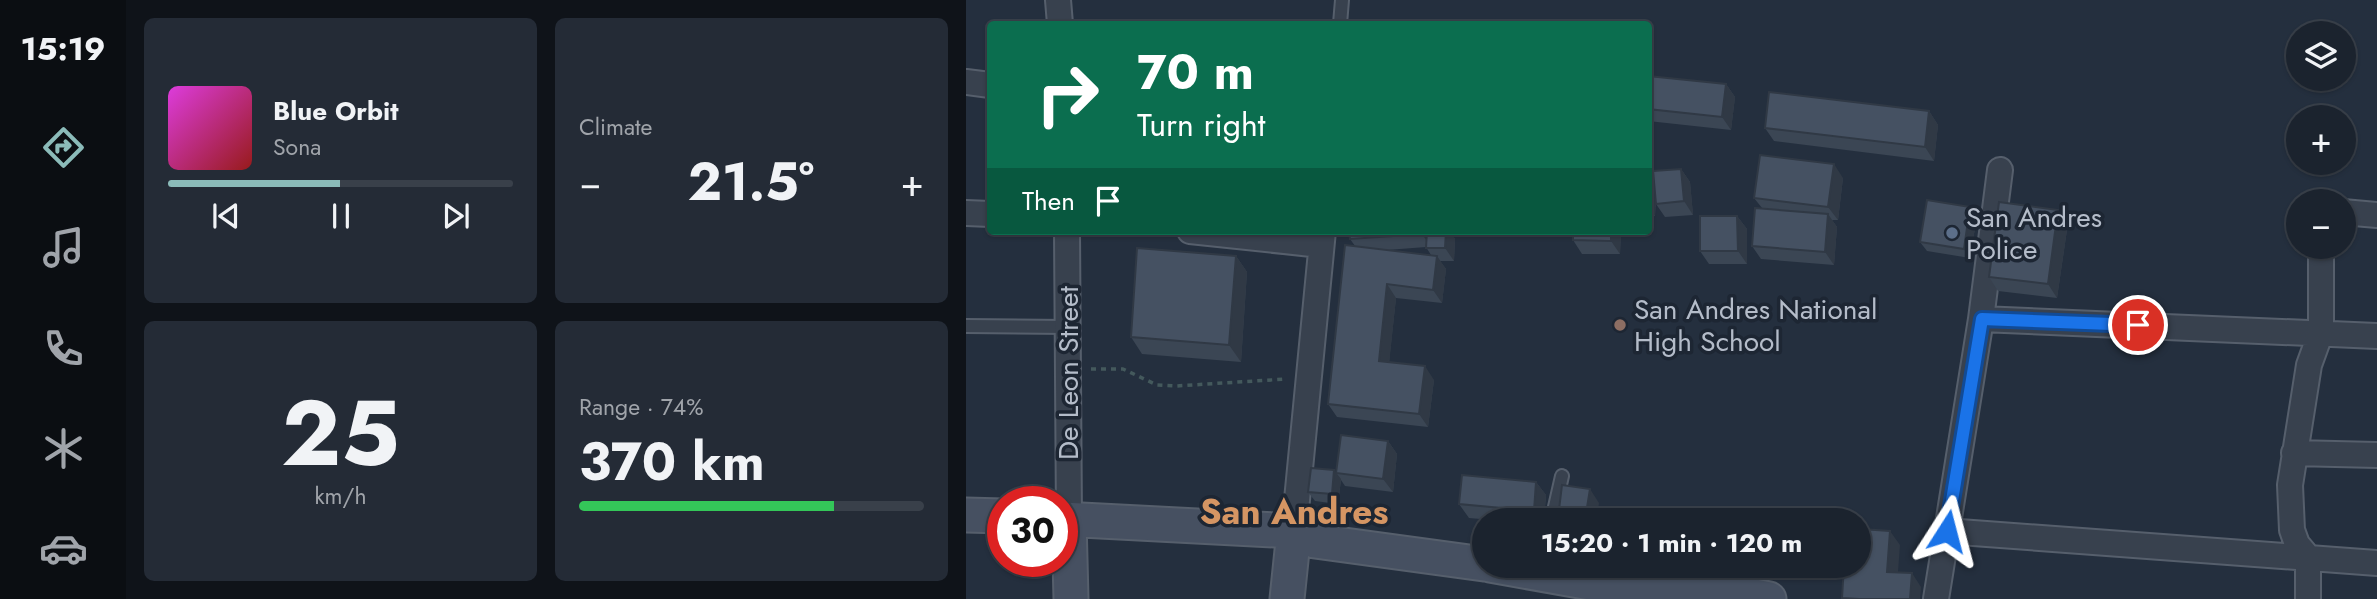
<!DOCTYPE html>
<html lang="en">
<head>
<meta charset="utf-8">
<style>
  :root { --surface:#1b232e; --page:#242b36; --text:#f1f3f6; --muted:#a0a4aa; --line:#39404a; --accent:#8bbbb9 }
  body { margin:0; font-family:Jost,sans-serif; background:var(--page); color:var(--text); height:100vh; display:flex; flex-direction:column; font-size:26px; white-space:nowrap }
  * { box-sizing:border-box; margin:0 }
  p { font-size:23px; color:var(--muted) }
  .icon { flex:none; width:38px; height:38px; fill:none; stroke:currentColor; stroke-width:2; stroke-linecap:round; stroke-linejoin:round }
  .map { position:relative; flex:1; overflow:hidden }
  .details { display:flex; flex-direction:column; gap:18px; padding:18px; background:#0f1319; width:840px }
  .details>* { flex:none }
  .top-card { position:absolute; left:21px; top:21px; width:665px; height:214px; border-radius:7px; box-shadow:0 2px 5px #0004,0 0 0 2px var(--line); background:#0b6e4f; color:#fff; overflow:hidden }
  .controls { position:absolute; left:1320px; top:21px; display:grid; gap:14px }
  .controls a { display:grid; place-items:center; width:70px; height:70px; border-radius:50%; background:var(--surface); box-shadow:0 2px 5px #0004,0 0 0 2px var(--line); font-size:35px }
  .speed { position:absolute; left:21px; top:486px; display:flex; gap:14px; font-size:35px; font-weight:700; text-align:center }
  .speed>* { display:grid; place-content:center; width:91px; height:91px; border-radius:50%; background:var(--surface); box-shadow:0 2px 5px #0004,0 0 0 2px var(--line); line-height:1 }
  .speed .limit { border:10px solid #d22; background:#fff; color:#111 }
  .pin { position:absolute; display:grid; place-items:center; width:60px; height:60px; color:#fff; margin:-30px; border:4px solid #fff; border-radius:50%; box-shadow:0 2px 7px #0007 }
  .me { position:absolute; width:77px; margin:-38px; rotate:9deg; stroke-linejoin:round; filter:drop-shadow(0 0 5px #0008) }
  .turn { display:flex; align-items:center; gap:24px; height:147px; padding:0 35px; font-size:32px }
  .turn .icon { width:91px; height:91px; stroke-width:2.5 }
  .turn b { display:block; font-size:49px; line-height:60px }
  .then { display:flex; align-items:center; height:66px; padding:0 35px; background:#0003; gap:14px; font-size:26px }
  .big { font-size:52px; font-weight:700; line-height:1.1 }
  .details .widget { flex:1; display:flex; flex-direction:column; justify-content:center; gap:10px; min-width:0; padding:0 24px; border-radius:10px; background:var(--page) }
  .details .dial { align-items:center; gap:0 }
  .dial b { font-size:91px; line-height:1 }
  .song { display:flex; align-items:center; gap:21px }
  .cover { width:84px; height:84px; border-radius:10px; background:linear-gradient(135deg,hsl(300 70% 55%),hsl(0 70% 35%)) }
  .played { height:7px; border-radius:4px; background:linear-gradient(90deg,var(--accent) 50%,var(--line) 50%) }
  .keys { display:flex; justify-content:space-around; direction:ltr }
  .heat { display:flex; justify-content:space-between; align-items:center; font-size:38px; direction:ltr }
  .charge { height:10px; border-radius:5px; background:linear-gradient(90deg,#34c759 74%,var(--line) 0) }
  .details .tiles { flex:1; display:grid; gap:18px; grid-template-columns:repeat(2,1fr) }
  .trip { position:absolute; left:506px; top:508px; width:399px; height:70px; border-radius:35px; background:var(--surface); box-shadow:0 2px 5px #0004,0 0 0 2px var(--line); font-weight:700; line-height:70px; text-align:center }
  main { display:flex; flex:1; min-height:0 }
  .tab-bar { display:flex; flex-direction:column; width:126px; justify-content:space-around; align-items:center; background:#0b0e12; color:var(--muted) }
  .tab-bar .icon { width:49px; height:49px }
  .tab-bar .on { color:var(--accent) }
  .tab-bar b { font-size:32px; color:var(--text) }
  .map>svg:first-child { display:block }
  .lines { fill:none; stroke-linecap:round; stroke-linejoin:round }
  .lane-casing { stroke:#565f6c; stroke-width:16 }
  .street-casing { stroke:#565f6c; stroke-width:28 }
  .secondary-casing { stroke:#565f6c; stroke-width:37 }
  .path { stroke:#44595c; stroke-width:3.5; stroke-dasharray:5 5; stroke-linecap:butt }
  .lane { stroke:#38414e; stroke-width:12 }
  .street { stroke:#38414e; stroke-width:24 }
  .secondary { stroke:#465061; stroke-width:33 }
  .wall { fill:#3b4654; fill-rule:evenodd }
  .shaded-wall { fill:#303945 }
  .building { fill:#455162; stroke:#303945; stroke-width:2 }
  .route-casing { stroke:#114b97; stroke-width:18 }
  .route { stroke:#1a73e8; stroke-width:12 }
  .service-dot { fill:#5c6f8a; stroke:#1d2633; stroke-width:2.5 }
  .education-dot { fill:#8d6e63; stroke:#1d2633; stroke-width:2.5 }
  .labels { text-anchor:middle; stroke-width:7; stroke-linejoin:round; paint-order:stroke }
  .poi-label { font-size:28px; fill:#b4bcc9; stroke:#1d2633; text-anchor:start }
  .street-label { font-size:28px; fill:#b4bcc9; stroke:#1d2633 }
  .district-label { font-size:35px; font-weight:bold; fill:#d59563; stroke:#1d2633 }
</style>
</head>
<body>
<main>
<nav class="tab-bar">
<b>15:19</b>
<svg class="icon on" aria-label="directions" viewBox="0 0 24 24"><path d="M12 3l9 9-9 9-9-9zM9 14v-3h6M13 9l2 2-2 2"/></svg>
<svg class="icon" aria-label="music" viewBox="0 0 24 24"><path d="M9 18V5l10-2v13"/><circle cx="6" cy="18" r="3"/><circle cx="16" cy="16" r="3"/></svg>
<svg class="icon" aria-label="phone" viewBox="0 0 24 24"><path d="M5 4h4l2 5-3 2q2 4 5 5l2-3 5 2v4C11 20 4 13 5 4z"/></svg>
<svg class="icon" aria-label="climate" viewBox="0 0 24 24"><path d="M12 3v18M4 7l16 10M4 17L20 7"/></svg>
<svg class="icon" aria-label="car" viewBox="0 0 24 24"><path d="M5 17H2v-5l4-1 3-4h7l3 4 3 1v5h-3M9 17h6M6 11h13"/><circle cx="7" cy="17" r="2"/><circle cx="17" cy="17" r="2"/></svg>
</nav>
<section class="details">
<div class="tiles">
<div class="widget">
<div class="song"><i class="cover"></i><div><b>Blue Orbit</b><p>Sona</p></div></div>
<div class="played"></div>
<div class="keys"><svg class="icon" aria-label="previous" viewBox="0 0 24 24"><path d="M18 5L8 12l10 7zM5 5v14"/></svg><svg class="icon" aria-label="pause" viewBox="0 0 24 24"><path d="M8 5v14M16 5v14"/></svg><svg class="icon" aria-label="next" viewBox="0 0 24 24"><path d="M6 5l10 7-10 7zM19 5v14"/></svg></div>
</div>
<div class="widget"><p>Climate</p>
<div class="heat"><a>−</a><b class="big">21.5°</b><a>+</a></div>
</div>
<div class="widget dial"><b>25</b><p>km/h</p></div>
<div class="widget"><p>Range · 74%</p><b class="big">370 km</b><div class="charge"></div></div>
</div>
</section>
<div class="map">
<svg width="1411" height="599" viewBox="0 0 1411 599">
  <rect width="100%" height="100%" fill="#242f3e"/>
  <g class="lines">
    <g class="lane-casing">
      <path id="lane" d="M374 24 376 0
        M0 326 101 327
        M586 520 596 476"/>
    </g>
    <g class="street-casing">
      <path id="street" d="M92 0 94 24
        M0 82 24 85
        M1377 212 1411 215
        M0 213 24 214
        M101 231 103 520
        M224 231 355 245
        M1015 319 1411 336
        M1328 453 1411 455
        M328 531 357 231
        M980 531 1411 563
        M970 599 1015 319 1034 170
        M1342 599V557L1331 544 1326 530 1324 485 1343 365 1355 332V247"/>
    </g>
    <g class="secondary-casing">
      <path id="secondary" d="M0 515 37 516
        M96 519 328 531 349 541 518 564
        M103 520 105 599
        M524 565 714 599
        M688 576 803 599
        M321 599 328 531"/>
    </g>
    <path class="path" d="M125 369H157L191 385 210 386 320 379"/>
    <use href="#lane" class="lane"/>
    <use href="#street" class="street"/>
    <use href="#secondary" class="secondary"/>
  </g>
  <path class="wall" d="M682 76 760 84 769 97 765 130 682 121Z
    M963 111 972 125 968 161 808 141 799 128Z
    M682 167 688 174 715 169 724 182 727 215 699 217 690 204V198L689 216 682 215Z
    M877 178 872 220H866L871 227 868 265 795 259 786 246 796 208 788 198Z
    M1092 210 1102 223 1091 298 1032 291 1023 277Z
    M771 216 781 229V264H743L734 251Z
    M1011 216 1004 258 961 251 954 242Z
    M484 231 489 239 488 261H474L480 269 476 303 430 298 423 362 468 380 462 427 371 417 362 404 389 246 384 239ZM460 247 465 255 421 250Z
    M607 231H655L654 254H616L607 240Z
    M270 256 281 272 275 362 176 354 165 337Z
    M422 441 431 454 427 492 379 486 375 480 372 504 349 501 342 492 368 470 370 473Z
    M570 482 580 495 578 520H526L503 518 493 504Z
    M769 565H835L834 575 818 573 812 565 811 572Z
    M841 565H863L862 575 845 572Z"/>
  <path class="shaded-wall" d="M760 84 769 97 765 130 756 117Z
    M963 111 972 125 968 161 959 147Z
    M868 164 877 178 872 220 862 207Z
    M682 167 690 178 689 216 682 207Z
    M715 169 724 182 727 215 718 201Z
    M1004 207 1011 216 1004 258 998 249Z
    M1092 210 1102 223 1091 298 1082 284Z
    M862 214 871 227 868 265 859 252Z
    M771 216 781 229V264L772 251Z
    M456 231H464L465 247 456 234Z
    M480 231H484L489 239 488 261 479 248Z
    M645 231H655L654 254 645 241Z
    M270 256 281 272 275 362 263 345Z
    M471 256 480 269 476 303 467 290Z
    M421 284 430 298 422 374 413 361Z
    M459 366 468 380 462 427 453 414Z
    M422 441 431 454 427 492 417 479Z
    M368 470 375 479 372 504 366 494Z
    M570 482 580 495 578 520H574L568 511Z
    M624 489 633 503 631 520H619Z
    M924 531 934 545 931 585 921 572Z
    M806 565H812L811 572Z
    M827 565H835L834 575Z
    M855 565H863L862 575Z
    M946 573 955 587 954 599H944Z"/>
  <path class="building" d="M682 76 760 84 756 117 682 109Z
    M803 92 963 111 959 147 799 128Z
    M794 155 868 164 862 207 788 198Z
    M715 169 718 201 690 204 687 171Z
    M961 200 1004 207 998 249 954 242Z
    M1033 202 1092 210 1082 284 1023 277Z
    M789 208 862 214 859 252 786 246Z
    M734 216H771L772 251H734Z
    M383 231H456V234L384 239Z
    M461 231H480L479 248H460Z
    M607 231H645V241L607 240Z
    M379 245 471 256 467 290 421 284 413 361 459 366 453 414 362 404Z
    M171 248 270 256 263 345 165 337Z
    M375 435 422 441 417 479 370 473Z
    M345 468 368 470 366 494 342 492Z
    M496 475 570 482 568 511 493 504Z
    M596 485 624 489 619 520H607L592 518Z
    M895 529 924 531 921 572 946 573 944 599H893L876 598 878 565H892Z"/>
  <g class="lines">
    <g class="route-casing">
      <path id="route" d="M981 531 1016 319 1172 325"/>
    </g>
    <use href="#route" class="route"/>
  </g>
  <circle class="service-dot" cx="986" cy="233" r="7"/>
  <circle class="education-dot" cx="654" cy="325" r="7"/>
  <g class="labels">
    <g class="poi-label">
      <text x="1000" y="227">San Andres<tspan x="1000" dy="32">Police</tspan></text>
      <text x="668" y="319">San Andres National<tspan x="668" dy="32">High School</tspan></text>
    </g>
    <g class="street-label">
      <text transform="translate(102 373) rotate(-90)" y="10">De Leon Street</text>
    </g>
    <g class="district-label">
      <text x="328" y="524">San Andres</text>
    </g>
  </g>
</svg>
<div class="controls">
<a><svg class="icon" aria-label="layers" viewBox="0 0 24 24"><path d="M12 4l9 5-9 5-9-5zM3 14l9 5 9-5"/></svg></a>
<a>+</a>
<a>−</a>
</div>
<div class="speed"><div class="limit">30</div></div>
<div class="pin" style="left:1172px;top:325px;background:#d93025"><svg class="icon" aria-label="arrive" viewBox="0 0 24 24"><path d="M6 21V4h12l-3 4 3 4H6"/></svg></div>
<svg class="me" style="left:981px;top:531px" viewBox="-20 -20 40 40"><path d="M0-17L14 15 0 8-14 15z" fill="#1a73e8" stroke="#fff" stroke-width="4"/></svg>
<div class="trip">15:20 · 1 min · 120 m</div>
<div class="top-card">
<div class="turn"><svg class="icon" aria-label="right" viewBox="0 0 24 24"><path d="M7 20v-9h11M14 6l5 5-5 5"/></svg><div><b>70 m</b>Turn right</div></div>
<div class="then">Then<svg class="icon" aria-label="arrive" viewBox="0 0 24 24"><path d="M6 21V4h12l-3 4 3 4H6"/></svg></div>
</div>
</div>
</main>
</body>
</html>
